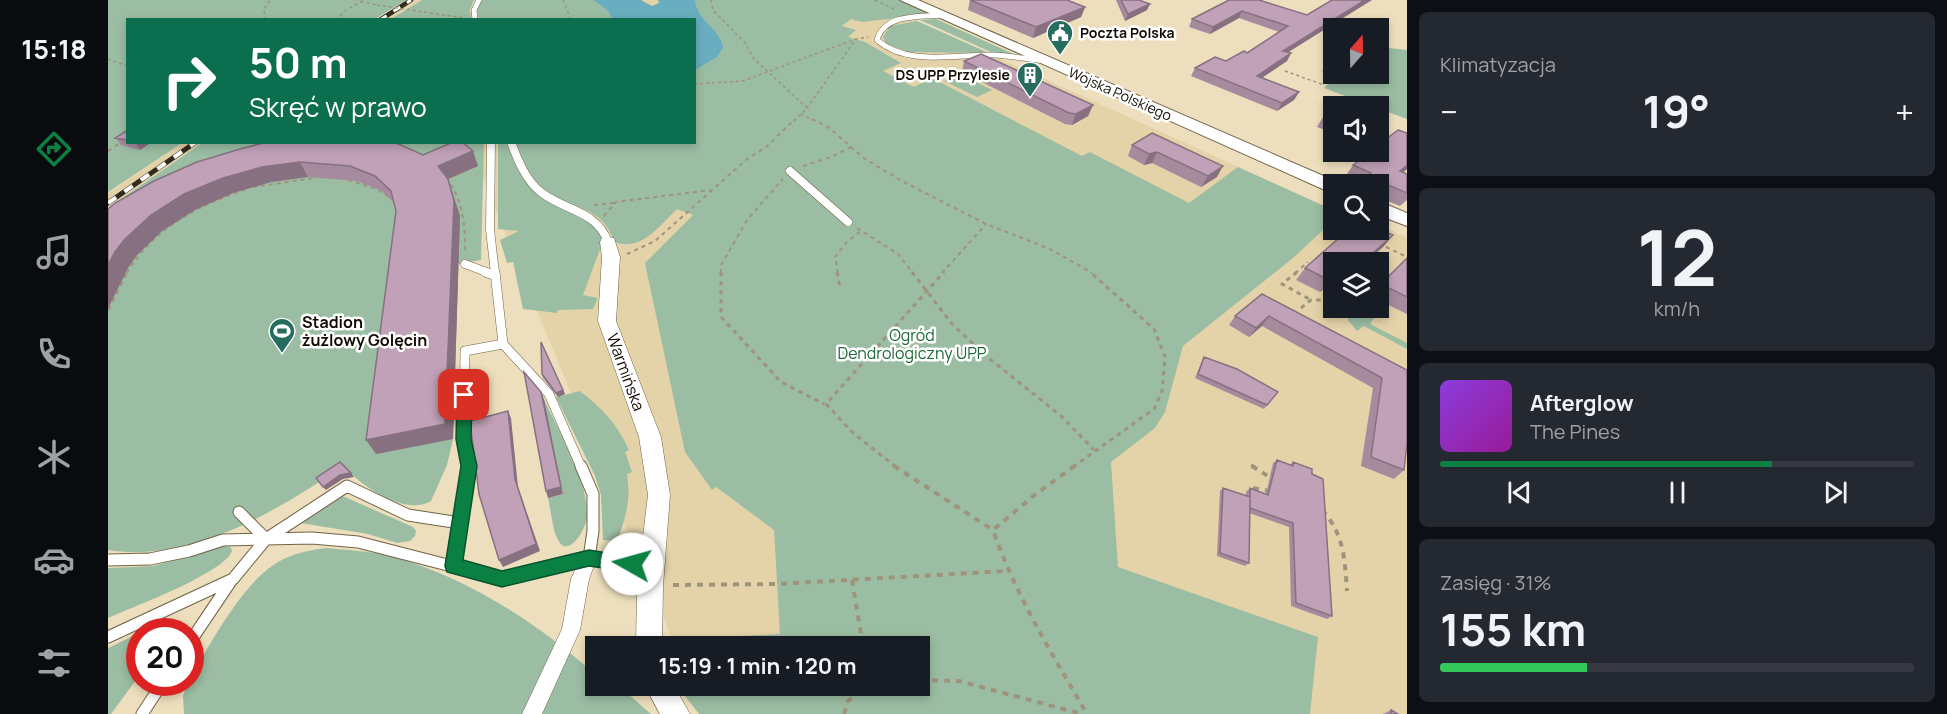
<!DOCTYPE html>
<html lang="pl">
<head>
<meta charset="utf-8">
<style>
  :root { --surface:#171b24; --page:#242831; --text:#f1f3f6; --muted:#9ea1a6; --line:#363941; --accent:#0b8043 }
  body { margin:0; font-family:Manrope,sans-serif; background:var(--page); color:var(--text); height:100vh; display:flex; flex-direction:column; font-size:22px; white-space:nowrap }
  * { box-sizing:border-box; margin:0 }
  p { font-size:20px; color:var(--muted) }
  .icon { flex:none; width:33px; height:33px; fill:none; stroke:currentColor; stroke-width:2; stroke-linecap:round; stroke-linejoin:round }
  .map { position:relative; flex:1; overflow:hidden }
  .drawer { display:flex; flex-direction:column; gap:12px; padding:12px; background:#0d0f14; width:540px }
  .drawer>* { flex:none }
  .hud { position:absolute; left:18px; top:18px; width:570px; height:126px; border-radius:0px; box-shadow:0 3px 9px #0003; background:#0b6e4f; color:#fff; overflow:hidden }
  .needle { width:39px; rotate:20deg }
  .fabs { position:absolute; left:1215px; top:18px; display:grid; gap:12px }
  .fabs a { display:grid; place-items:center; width:66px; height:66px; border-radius:0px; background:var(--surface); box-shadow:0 3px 9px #0003; font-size:30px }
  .speed { position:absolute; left:18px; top:618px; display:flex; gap:12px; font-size:30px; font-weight:700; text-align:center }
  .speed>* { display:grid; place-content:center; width:78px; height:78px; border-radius:50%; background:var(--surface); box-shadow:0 3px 9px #0003; line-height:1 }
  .speed .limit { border:9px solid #d22; background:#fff; color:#111 }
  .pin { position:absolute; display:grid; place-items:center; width:51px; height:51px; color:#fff; margin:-26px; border-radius:12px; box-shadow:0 3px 9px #0006 }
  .me { position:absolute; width:66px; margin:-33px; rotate:277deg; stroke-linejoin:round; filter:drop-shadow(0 0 4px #0008) }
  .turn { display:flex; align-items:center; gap:21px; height:126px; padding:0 24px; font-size:27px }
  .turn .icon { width:78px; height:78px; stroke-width:2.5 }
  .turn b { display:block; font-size:42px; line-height:51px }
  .big { font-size:45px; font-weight:700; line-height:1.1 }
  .drawer .card { flex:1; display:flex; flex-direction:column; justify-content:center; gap:9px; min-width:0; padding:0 21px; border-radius:9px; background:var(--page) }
  .drawer .dial { align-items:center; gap:0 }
  .dial b { font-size:78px; line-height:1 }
  .song { display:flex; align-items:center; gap:18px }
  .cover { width:72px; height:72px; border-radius:9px; background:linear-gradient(135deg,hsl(270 70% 55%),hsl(300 70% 35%)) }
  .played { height:6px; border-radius:3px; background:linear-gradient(90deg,var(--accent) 70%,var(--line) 70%) }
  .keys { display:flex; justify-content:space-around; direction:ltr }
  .heat { display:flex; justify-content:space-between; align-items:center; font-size:33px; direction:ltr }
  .charge { height:9px; border-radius:4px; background:linear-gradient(90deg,#34c759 31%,var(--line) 0) }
  .trip { position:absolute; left:477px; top:636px; width:345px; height:60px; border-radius:0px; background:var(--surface); box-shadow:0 3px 9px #0003; font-weight:700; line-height:60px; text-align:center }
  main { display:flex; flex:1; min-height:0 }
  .tab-bar { display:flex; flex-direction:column; width:108px; justify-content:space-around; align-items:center; background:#090b0e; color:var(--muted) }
  .tab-bar .icon { width:42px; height:42px }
  .tab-bar .on { color:var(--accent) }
  .tab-bar b { font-size:27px; color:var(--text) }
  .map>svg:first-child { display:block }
  .built { fill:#e4d3a9; fill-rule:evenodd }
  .green { fill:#9bbda3 }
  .water { fill:#68aec0 }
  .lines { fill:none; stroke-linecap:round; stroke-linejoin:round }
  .service-far3-casing { stroke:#706345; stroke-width:6 }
  .service-far2-casing { stroke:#706345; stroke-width:9 }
  .service-far1-casing { stroke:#706345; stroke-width:10 }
  .service-casing { stroke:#706345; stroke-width:13 }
  .pedestrian-casing { stroke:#706345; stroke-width:1 }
  .minor-casing { stroke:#706345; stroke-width:1 }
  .tertiary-casing { stroke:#706345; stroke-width:2 }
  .path-far3 { stroke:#9e947b; stroke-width:1.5; stroke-dasharray:3 3; stroke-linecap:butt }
  .path-far2 { stroke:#9e947b; stroke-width:2; stroke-dasharray:4 4; stroke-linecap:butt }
  .path-far1 { stroke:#9e947b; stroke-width:3; stroke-dasharray:4.5 4.5; stroke-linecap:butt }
  .path { stroke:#9e947b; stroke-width:4; stroke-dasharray:6 6; stroke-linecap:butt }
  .service-far3 { stroke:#fff; stroke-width:5 }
  .service-far2 { stroke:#fff; stroke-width:8 }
  .service-far1 { stroke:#fff; stroke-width:9 }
  .service { stroke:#fff; stroke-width:11 }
  .pedestrian { fill:#fff; fill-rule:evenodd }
  .minor { fill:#fff; fill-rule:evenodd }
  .tertiary { fill:#fff; fill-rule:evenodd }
  .rail-far1-casing { stroke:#322c1f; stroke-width:4.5 }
  .rail-casing { stroke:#322c1f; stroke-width:5 }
  .rail-far1 { stroke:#fff; stroke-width:3; stroke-dasharray:8; stroke-linecap:butt }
  .rail { stroke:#fff; stroke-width:4; stroke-dasharray:10; stroke-linecap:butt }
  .path-bridge { stroke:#9e947b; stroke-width:1.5; stroke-dasharray:3 3; stroke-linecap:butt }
  .wall { fill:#a68a9d }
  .shaded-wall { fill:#877180 }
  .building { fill:#c1a1b7; stroke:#877180; stroke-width:1.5 }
  .route { fill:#0b8043; stroke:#07532c; stroke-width:1.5 }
  .labels { text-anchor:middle; stroke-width:5; stroke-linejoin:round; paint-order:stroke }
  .far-poi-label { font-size:14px; font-weight:bold; fill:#100b02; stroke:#fff; text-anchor:start }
  .far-street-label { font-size:14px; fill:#100b02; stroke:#fff }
  .poi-label { font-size:16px; font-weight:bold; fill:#100b02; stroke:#fff; text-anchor:start }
  .park-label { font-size:16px; fill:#1d6839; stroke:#fff }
  .street-label { font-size:16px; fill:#100b02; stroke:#fff }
</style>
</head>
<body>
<main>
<nav class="tab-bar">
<b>15:18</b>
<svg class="icon on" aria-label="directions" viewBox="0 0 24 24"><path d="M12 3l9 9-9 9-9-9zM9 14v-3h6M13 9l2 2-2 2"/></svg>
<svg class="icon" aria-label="music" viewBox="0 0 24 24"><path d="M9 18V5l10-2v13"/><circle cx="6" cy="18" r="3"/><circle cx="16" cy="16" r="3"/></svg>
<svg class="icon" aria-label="phone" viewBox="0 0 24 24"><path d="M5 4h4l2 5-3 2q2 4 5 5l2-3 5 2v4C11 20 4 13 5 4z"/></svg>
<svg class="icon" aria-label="climate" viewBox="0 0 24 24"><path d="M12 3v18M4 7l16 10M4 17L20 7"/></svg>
<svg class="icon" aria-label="car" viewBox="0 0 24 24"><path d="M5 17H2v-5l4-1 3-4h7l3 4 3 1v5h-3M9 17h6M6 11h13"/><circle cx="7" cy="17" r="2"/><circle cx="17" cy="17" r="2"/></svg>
<svg class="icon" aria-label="filters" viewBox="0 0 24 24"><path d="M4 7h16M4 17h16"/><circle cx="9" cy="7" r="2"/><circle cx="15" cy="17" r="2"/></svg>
</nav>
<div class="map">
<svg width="1299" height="714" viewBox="0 0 1299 714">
  <rect width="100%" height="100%" fill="#eddfbd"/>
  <path class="built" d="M298 0H314L283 19 267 20Z
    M497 0H784L800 17 1225 210 1226 230H1270L1271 225 1299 238V714H594L812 686V646H567L360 143 586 142V20H320L327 11 461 6ZM1226 262H1270V308H1226Z
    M74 143H94L0 208V193Z"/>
  <path class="green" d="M0 0H298L267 19 20 20V142L74 143 0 192Z
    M314 0H366L362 10 363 19H283Z
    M374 0H485L500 11 504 19H371L369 10Z
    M587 0H792L824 14 754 22 743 19 734 26 748 30 740 37 757 42 793 63 775 71 806 87 824 78 974 156 982 152 1081 203 1130 167 1225 210V221L1185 258 1075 346 1057 412 1047 428 1003 462 1010 567 1210 637 1202 714H591L577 696 573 686H812V646H569L571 639 672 634 666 530 608 487 604 490 577 452 537 263 585 215 569 209C551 226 534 252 506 242 495 206 468 212 441 193 423 180 415 162 407 143L586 142Z
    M828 19 910 56 885 53 812 20Z
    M809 21 881 53 800 52 778 44 775 37 782 26Z
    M1271 47 1299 50V119L1216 88 1221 83 1217 81 1218 80 1214 71 1225 61 1226 74H1270Z
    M852 74 884 90 869 97 836 81Z
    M94 143H376L373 260 350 264 345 439 339 465 323 501C297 517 253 485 235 466 169 511 84 563 0 550V208Z
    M390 143H399L415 179 423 187 471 215 493 231 494 244 475 295 490 298 485 309 450 310 449 313 415 309 405 262 399 263 392 240 411 231 390 229Z
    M1247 313H1256L1267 317 1262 324 1299 343V349L1256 326 1249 331 1240 320 1241 315Z
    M472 391C494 408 510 425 521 450L517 452 524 472 519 474C523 499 518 518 509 541L495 540 493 495 487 476 448 397Z
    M435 397C450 430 481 481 479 517 478 530 459 561 449 538 444 527 443 510 440 498L455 494Z
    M230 497H237L305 527 308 531 307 536 302 541 289 543 260 534 193 523Z
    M116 546 122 547 124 550C121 571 23 608 0 618V568L45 566Z
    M218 548C239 550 261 551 282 556 359 577 428 622 487 674L488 686H500L507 691 511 686 543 714H76L75 696 79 683 82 682 83 675C106 639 138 575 178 558 191 552 204 550 218 548Z
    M31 633V676L3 714H0V648Z"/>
  <path class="water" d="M485 0H533L544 6 551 3 550 0H587C589 21 611 27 615 47L609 57 587 70 586 20 504 19 500 11Z"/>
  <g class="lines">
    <g class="service-far3-casing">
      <path id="service-far3" d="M835 15C812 17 777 13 769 40 800 67 848 54 886 55 903 56 920 59 937 61
        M367 20 366 10 371 0"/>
    </g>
    <g class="service-far2-casing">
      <path id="service-far2" d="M383 142 382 230 387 273
        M403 142C410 161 418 181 434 193 458 211 489 211 500 242
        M682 171 740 222
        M357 264 381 273"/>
    </g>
    <g class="service-far1-casing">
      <path id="service-far1" d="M377 272 388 276
        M387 272 395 344 441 394 473 467
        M361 467 356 439 357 351 395 344"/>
    </g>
    <g class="service-casing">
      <path id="service" d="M473 466 485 494V531L481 558
        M131 512 158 539 239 486 300 515 352 523
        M0 560 42 559 81 551 115 540 204 538 250 542 394 579 481 558 541 566
        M345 566 361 466
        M0 637 125 579 158 539
        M82 642 123 581
        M34 714 55 682"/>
    </g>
    <g class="pedestrian-casing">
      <path id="pedestrian" d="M481 550 487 552 489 558 481 579 472 630 434 714H414L454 629 463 579 475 552Z"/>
    </g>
    <g class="minor-casing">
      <path id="minor" d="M500 237 506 238 512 257 508 321 553 437 562 495 555 586 554 646H528L529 586 540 495 531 437 490 321 494 257 492 242 494 238Z
        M537 686H566L582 714H552Z"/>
    </g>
    <g class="tertiary-casing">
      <path id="tertiary" d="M792 0H810L1234 184H1226V193L1219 191Z
        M1270 201 1299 213V226L1270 215Z"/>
    </g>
    <path class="path-far3" d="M455 0 463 20
      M603 0 605 10 637 43 646 59 699 108
      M767 0 786 9
      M253 1 269 5
      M316 12 356 18
      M157 20 156 9 162 0
      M228 20 238 10 256 0
      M0 59 20 66
      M1177 71 1216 85
      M586 84 635 81 748 39
      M693 114 707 121
      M686 121 699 108 748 39 760 37"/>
    <path class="path-far2" d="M704 119 720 127 757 159 794 181 878 224 942 249 984 273
      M0 151 20 138
      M695 166 723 157 743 147
      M338 178C356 201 357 225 357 253
      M240 180 269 189 281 197
      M145 187 207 178
      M486 205 506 203
      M496 216 508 202 602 190
      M749 228 790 254 805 273
      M1278 247 1299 257
      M519 254 547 241 639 159 658 147 687 119
      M19 273C45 228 91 205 139 189
      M613 273V265L639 220 675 179
      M730 273 727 257 738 243 753 231
      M834 273 878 224
      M1187 273 1200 262"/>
    <path class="path-far1" d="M613 272V317L673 382 716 404
      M729 272 732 287
      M804 272 844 324 877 355 953 416 986 450
      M1189 272 1174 284 1203 300
      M1193 308 1203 300H1226
      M0 310 19 272
      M1143 465 1147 467
      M788 467 745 433 718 404 836 272
      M965 467 1046 409 1054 391 1057 357 1046 329 982 272"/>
    <path class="path" d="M786 466 885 530
      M967 466 929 493 885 530C908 596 944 654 979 714
      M1144 466 1163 478
      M1145 488 1161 491
      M1214 510C1236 533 1237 561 1239 591
      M744 580 755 646
      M565 585 669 584 899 571
      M812 680 851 681 974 714
      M736 714 740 701 756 686"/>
    <use href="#service-far3" class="service-far3"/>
    <use href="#service-far2" class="service-far2"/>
    <use href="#service-far1" class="service-far1"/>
    <use href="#service" class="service"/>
    <use href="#pedestrian" class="pedestrian"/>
    <use href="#minor" class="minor"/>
    <use href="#tertiary" class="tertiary"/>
    <g class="rail-far1-casing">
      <path id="rail-far1" d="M272 20 303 0"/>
    </g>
    <g class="rail-casing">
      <path id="rail" d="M0 203 88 142"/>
    </g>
    <use href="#rail-far1" class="rail-far1"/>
    <use href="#rail" class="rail"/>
    <path class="path-bridge" d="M269 5 316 12"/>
  </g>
  <path class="wall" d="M862 0 977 7 973 17 925 38 860 10Z
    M1008 0H1031L1039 10 1017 21Z
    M1121 0 1199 15 1180 52 1183 53 1179 61 1154 77 1191 92 1186 100 1169 111 1083 76 1087 68 1118 61 1139 53 1171 32 1131 18 1102 34 1081 27 1084 19Z
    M856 61 985 105 980 116 964 125 957 124 854 72Z
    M1226 107V133L1209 127 1218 112Z
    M20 130V142H44L32 150 13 145 7 138Z
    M1044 133 1109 177 1093 187 1044 163 1036 165 1020 156 1024 145Z
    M1299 133V169L1295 173 1299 174V200L1292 206 1270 197V184H1253L1237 177 1245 165Z
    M315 155 370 166 340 179 352 216 345 439 268 454 288 211 286 203 274 191 249 181 200 177 163 182 125 193 87 210 54 231 29 255 20 268 0 308V209L89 162Z
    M1285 235 1275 247 1226 262V280L1212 292 1188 280 1197 268Z
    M1299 258V314L1270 300V286Z
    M1154 294 1299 370V448L1296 470 1286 479 1253 466 1265 388 1154 326 1141 337 1121 325 1127 316Z
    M1096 357 1170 392 1156 409 1087 378 1094 361Z
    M434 374 455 390 457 394 450 397 435 378Z
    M1169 460 1182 465 1185 462 1204 474 1224 616 1219 619 1183 606 1181 527 1141 513V563L1137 566 1109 556 1112 491 1115 488 1138 495V492L1142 488 1158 494 1165 463Z
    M1283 710 1290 714H1275Z"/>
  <path class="shaded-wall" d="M1257 0H1264L1171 58 1175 51Z
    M1042 4 1039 10 1017 21 1020 14Z
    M977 7 973 17 925 38 928 27Z
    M1134 11 1131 18 1102 34 1105 27Z
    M1183 53 1179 61 1145 84 1149 76Z
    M1191 92 1186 100 1169 111 1174 103Z
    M985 105 980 116 964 125 968 114Z
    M27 142H44L32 150Z
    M365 151 370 166 340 179 352 216 345 439 268 454 258 440 330 166Z
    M1049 152 1044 163 1036 165 1041 154Z
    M192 162 200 177 163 182 125 193 87 210 54 231 29 255 20 268 0 308V265L7 252 16 240 43 215 76 194 115 178 154 167Z
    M1299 165V169L1283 183 1292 171Z
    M1115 166 1109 177 1093 187 1100 176Z
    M1285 235 1275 247 1259 262H1255Z
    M1226 277V280L1212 292 1221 280Z
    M1161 316 1154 326 1141 337 1148 328Z
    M455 390 457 394 450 397 448 393Z
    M433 392 436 399 455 494 440 498 438 491Z
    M400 411 403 418 410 487 432 551 395 567 391 560 407 479Z
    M243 473 246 477 235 479 218 490 215 487 232 475Z"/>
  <path class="building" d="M862 0H959L977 7 928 27Z
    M1013 0H1031L1042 4 1020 14Z
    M1121 0H1151L1199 15 1224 0H1257L1175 51 1183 53 1149 76 1191 92 1174 103 1087 68 1107 57 1118 61 1136 51 1139 53 1180 26 1134 11 1105 27 1084 19Z
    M873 54 985 105 968 114 961 113 856 61Z
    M1238 99 1258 106H1227Z
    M1226 107V115L1218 112Z
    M20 130V140L7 138Z
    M1290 130 1299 133V165L1292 171 1299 174V193L1259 176 1263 173 1245 165 1263 152H1270V145Z
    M1044 133 1115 166 1100 176 1049 152 1041 154 1024 145Z
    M159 142H286L315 155 345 142H354L365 151 330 166 340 179 346 201 337 424 258 440 288 211 283 191 267 176 242 166 192 162 154 167 115 178 76 194 43 215 16 240 7 252 0 265V209L7 203 46 181 89 162 132 149Z
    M1270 229 1285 235 1255 262H1226V277L1221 280 1197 268 1240 230H1270Z
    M1299 258V297L1273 284Z
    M1154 294 1299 370V443L1296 470 1263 457 1274 378 1161 316 1148 328 1127 316Z
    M433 342 455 390 448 393 434 374Z
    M1096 357 1129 369 1170 392 1159 405 1090 374Z
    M416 372 433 392 453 487 438 491Z
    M400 411 407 479 428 544 391 560 371 494 362 421Z
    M1169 460 1185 466V462L1204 469V474L1215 479 1224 616 1188 603 1185 523 1142 508V498L1141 563 1112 553 1115 488 1142 497V488L1160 495Z
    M232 462 243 473 232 475 215 487 208 478Z
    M1283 710 1290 714H1283Z"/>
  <path class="route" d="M356 390 361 391 364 395 363 439 369 466 355 560 394 571 481 550 530 558 532 564 530 570 524 572 481 566 394 587 339 572 337 566 353 466 348 439 349 395 351 391Z"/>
  <defs>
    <g id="civic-pin" transform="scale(1.35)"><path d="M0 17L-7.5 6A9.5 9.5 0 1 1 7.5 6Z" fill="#266c5f" stroke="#fff"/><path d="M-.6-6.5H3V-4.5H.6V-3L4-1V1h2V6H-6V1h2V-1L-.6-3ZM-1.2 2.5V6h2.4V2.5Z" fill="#fff"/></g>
    <g id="building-pin" transform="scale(1.35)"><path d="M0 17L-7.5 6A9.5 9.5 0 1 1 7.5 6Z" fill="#266c5f" stroke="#fff"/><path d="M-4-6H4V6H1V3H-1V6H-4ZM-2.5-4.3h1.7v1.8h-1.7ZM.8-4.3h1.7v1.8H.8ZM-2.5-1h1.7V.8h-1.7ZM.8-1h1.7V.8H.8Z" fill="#fff"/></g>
    <g id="stadium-pin" transform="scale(1.35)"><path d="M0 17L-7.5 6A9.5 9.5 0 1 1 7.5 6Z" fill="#266c5f" stroke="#fff"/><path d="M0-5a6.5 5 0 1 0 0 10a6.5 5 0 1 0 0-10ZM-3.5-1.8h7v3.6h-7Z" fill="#fff"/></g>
  </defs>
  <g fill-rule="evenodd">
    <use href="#civic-pin" x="952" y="33"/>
    <use href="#building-pin" x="922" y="75"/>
    <use href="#stadium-pin" x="174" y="331"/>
  </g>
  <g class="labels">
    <g class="far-poi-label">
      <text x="972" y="38">Poczta Polska</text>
      <text x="902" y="80" text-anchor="end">DS UPP Przylesie</text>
    </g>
    <g class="far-street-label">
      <text transform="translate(1012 94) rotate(24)" y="5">Wojska Polskiego</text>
    </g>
    <g class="poi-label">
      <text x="194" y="328">Stadion<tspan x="194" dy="18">żużlowy Golęcin</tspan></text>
    </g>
    <g class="park-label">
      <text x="804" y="341">Ogród<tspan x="804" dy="18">Dendrologiczny UPP</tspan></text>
    </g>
    <g class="street-label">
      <text transform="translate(518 372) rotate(70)" y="6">Warmińska</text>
    </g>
  </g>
</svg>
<div class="fabs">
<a><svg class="needle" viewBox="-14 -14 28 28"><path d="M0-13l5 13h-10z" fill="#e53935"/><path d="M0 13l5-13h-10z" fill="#9ea1a6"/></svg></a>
<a><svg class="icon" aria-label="sound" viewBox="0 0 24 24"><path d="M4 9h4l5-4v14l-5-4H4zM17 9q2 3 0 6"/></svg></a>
<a><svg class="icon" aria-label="search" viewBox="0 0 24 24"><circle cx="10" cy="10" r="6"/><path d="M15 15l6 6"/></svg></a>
<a><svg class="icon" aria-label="layers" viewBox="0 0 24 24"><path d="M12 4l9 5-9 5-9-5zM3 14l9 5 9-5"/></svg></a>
</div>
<div class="speed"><div class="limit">20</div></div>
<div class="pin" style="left:356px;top:395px;background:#d93025"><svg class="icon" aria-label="arrive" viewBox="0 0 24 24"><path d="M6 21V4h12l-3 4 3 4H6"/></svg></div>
<svg class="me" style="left:524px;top:564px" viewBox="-20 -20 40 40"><circle r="19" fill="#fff"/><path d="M0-13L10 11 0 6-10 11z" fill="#0b8043"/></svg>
<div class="trip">15:19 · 1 min · 120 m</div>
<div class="hud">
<div class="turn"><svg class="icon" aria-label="right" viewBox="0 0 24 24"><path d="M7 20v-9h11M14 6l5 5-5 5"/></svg><div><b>50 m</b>Skręć w prawo</div></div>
</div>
</div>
<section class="drawer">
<div class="card"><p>Klimatyzacja</p>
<div class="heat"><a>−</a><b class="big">19°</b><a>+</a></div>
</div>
<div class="card dial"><b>12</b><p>km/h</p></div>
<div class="card">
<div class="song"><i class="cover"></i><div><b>Afterglow</b><p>The Pines</p></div></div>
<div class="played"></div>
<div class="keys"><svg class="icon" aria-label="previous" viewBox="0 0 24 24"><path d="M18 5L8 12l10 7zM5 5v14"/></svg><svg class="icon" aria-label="pause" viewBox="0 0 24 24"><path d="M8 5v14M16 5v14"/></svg><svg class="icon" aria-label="next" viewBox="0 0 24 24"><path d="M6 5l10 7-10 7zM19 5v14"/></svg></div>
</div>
<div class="card"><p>Zasięg · 31%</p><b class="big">155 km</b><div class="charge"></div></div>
</section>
</main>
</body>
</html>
